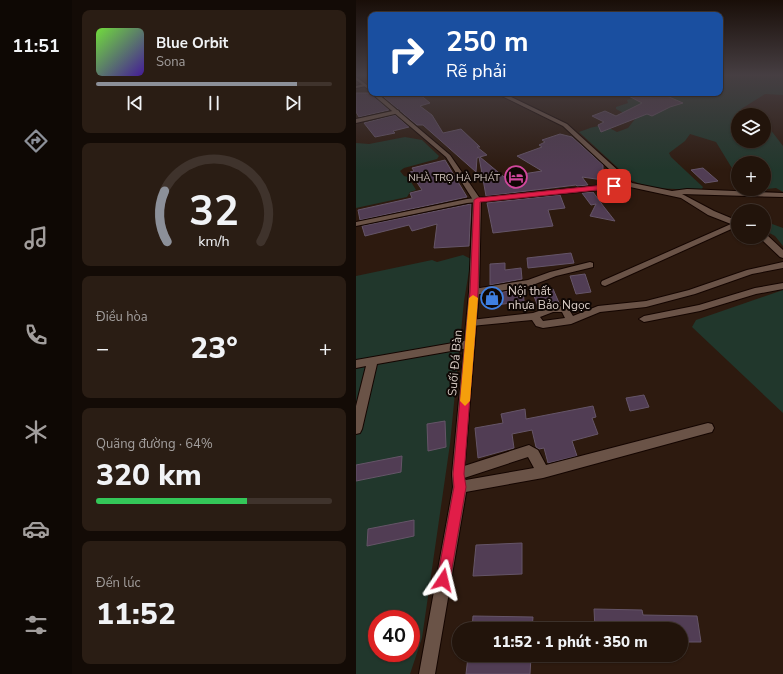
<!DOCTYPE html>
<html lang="vi">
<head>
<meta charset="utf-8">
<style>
  :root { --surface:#22140b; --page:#2a1d14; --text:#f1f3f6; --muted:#a29e9d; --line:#3f332c; --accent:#8c9099 }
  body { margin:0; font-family:"Nunito Sans",sans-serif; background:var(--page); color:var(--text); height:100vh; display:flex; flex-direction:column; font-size:15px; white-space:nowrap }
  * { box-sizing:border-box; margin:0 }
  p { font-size:13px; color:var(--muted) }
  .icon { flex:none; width:22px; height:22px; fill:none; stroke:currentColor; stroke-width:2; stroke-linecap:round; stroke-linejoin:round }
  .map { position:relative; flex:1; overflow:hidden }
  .side { display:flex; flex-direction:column; gap:10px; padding:10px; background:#130b06; width:284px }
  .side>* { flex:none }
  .hud { position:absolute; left:12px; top:12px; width:355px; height:84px; border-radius:8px; box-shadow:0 1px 3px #0004,0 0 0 1px var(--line); background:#1a4fa0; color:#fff; overflow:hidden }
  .buttons { position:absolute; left:375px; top:108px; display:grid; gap:8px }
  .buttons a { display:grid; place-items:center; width:40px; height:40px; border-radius:50%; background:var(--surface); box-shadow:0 1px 3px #0004,0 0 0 1px var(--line); font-size:20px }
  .speed { position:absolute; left:12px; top:610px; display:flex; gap:8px; font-size:20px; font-weight:700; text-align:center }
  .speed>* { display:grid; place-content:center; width:52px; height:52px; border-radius:50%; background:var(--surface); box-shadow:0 1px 3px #0004,0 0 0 1px var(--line); line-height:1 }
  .speed .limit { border:6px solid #d22; background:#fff; color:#111 }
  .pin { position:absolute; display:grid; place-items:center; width:34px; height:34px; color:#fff; margin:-17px; border-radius:8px; box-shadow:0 2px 6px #0006 }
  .me { position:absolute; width:44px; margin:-22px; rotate:10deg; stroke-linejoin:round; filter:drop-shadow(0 0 3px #0008) }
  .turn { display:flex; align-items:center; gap:14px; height:84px; padding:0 12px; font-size:18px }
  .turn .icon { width:52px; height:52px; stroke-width:2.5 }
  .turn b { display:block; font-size:28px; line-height:34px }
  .big { font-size:30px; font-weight:800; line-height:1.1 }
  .side .widget { flex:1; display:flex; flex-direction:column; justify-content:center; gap:6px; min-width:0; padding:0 14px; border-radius:8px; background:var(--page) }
  .side .dial { align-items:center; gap:0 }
  .dial svg { height:104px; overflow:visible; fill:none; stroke:var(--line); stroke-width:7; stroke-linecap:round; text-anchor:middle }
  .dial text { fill:var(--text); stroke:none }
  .song { display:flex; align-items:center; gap:12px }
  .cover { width:48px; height:48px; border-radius:6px; background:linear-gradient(135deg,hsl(100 70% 55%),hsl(260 70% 35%)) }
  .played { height:4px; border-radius:2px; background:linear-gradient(90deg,var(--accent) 85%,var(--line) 85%) }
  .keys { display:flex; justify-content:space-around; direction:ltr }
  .heat { display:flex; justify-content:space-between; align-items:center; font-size:22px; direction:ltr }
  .charge { height:6px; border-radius:3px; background:linear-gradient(90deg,#34c759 64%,var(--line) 0) }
  .trip { position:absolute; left:96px; top:622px; width:236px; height:40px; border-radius:20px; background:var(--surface); box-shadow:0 1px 3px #0004,0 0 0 1px var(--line); font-weight:800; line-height:40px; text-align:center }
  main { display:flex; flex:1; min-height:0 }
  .tab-bar { display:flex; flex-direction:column; width:72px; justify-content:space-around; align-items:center; background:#0e0804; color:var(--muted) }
  .tab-bar .icon { width:28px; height:28px }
  .tab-bar .selected { color:var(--accent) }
  .tab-bar b { font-size:18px; color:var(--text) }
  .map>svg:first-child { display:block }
  .green { fill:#21372c; fill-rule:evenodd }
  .building { fill:#513d54; stroke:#655568 }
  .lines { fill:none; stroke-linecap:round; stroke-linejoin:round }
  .street-casing { stroke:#140500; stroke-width:2 }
  .secondary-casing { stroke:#140500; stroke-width:2 }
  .street { fill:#6a5347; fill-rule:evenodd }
  .secondary { fill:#6a5347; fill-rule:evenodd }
  .route { fill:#e11d48; stroke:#92132f }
  .slow { fill:#f59e0b }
  .labels { text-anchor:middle; stroke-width:4; stroke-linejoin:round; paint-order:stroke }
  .far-poi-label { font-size:10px; fill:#dccfc8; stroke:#0f0704; text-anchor:end }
  .poi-label { font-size:12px; fill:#dccfc8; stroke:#0f0704; text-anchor:start }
  .street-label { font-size:12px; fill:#dccfc8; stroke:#0f0704 }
</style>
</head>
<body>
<main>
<nav class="tab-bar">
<b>11:51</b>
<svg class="icon selected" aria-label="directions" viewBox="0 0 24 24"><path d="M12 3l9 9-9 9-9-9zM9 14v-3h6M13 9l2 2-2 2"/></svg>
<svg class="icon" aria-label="music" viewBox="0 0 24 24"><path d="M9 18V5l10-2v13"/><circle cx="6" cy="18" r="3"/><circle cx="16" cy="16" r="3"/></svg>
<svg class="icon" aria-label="phone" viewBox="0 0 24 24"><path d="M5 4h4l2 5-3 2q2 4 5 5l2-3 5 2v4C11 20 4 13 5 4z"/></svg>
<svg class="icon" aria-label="climate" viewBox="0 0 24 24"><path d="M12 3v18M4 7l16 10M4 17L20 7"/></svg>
<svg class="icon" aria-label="car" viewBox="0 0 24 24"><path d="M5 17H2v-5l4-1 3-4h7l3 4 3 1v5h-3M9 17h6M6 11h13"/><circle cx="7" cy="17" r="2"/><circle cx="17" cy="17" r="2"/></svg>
<svg class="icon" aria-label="filters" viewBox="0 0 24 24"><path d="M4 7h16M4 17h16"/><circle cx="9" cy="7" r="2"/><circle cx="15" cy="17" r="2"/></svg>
</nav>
<section class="side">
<div class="widget">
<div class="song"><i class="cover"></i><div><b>Blue Orbit</b><p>Sona</p></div></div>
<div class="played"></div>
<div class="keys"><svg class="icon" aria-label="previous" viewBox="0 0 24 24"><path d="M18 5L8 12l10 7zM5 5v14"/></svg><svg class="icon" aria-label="pause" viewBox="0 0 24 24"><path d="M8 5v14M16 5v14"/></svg><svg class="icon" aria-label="next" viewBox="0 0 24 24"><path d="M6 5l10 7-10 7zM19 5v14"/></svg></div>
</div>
<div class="widget dial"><svg viewBox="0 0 100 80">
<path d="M14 69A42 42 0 1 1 86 69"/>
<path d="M14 69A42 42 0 0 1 12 30" stroke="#8c9099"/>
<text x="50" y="56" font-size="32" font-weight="700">32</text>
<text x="50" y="72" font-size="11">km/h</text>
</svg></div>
<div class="widget"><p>Điều hòa</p>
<div class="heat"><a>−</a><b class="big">23°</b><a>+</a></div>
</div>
<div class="widget"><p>Quãng đường · 64%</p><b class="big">320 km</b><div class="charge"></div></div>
<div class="widget"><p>Đến lúc</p><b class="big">11:52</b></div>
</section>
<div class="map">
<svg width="427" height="674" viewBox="0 0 427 674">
  <rect width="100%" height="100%" fill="#2d1a0f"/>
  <path class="green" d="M364 75H427V95L409 94 385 109 386 111 398 115H382V141H408V127L414 129 427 146V192L420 188 394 191 391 189H408V163H382V178L360 142 334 134 329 141 313 153 315 157 347 187 346 189C323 189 297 191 275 180L223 132C240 126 244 123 261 132L272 128 279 119 260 109V107L272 103 271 100 290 93H364Z
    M49 137 66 140 83 156 81 159 48 168 44 171 48 176 52 177 60 190 54 192 51 197 0 208V143L13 144Z
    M408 221 427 228V246L419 236 408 230Z
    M107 255 115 259 108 301 94 444 66 638 54 674H0V276L76 260 81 262ZM21 619H55V653H21Z
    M427 290V413L336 327 340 320Z"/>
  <path class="building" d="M0 93H14L33 110 3 117 0 112Z
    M23 93H62L74 103 64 106 76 115 87 133 105 129 124 147H121L131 155 124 157 148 177 186 171 161 156 186 147 183 145 189 142 186 140 204 134 216 137 247 165V180L226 177 232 185 221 186 220 185 130 196 123 157 121 158 120 172 67 125H61Z
    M267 93H304L327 103 314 107 296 116 291 114 245 132 242 125 248 122 236 116 249 111 260 116 286 103Z
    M39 115 53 127 37 131 39 133 19 137 8 123Z
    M89 160 111 197 4 220 2 210 56 198 54 193 66 190 54 172 58 171 56 168Z
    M347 168 362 181 349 183 335 170Z
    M237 192 248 207 259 221 234 216 240 204 235 205 226 193Z
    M204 195 209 208 192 210 197 226 137 233 131 203Z
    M115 204 113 246 78 248 81 224 56 231 53 225 9 236 6 226Z
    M215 253 218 263 172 268 171 258Z
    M149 263V270L165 268 166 279 134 285V264Z
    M229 274 235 292 220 294 214 276Z
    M167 289 168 301 134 306V294Z
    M197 289 204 305 200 304 183 309 176 291Z
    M288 395 293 407 274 411 270 398Z
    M237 406 240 417 236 418 242 434 216 441 221 456 192 463 188 448 183 449 180 447 176 430 156 434 158 448 122 458 119 428 147 423 145 414 169 409 170 419Z
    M89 421 90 447 72 451 71 424Z
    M46 456 45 472 0 481V465Z
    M58 520V536L11 546 12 529Z
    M166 543V574L117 576 120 545Z
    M238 609 286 610 287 615 341 616 345 642H325V629H239Z
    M117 616 177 617 176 629H116Z
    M112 657H175L174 674H110Z"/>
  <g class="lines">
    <g class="street-casing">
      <path id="street" d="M8 84 10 86 0 88V86Z
        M140 93H147L211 124 276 183 316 191 331 189 427 193V197L326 194 358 211 382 221V226L249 286 246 285 245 283 246 281 375 224 352 215 325 198 274 187 111 203 0 226V222L111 199 268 183 207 126Z
        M41 110 43 111V113L0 123V119Z
        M408 235H411L427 250V258L424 257 405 239 404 237H408Z
        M234 262 237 263V267L200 276 174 286 118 295 113 292 118 289 172 280 194 272Z
        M427 262V268L396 274 339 294 290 307 244 312 215 324 187 328 180 326 176 320 115 326 110 323 115 320 177 313 200 305 212 308 217 316 242 306 290 301 333 290 391 270ZM197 312H206L209 318 187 321 184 317Z
        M427 283V289L400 294 344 311 288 322 283 319 288 316 343 305 399 288Z
        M114 340 118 341 119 344 118 347 21 364 6 429 4 433 0 434V406L10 366 0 368V360Z
        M352 423 356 424 358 428 356 432 352 433 187 478 104 493 99 491 97 487 99 483 104 481 178 468 172 457 102 480 97 478 96 474 97 470 102 468 173 445 182 450 190 465Z"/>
    </g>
    <g class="secondary-casing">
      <path id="secondary" d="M0 77 15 88V91L0 80Z
        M15 93H21L94 155 125 200 123 292 108 474 111 487 79 674H63L97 487 96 474 113 292 117 200 90 157Z"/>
    </g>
    <use href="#street" class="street"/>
    <use href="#secondary" class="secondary"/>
  </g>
  <linearGradient id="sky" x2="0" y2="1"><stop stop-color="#190e08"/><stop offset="0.44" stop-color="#463e42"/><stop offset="1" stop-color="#463e42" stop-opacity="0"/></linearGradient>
  <rect width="427" height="170" fill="url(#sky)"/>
  <path class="route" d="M258 184 261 185V188L124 202 122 292 108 474 110 487 94 580 92 585 87 587 83 585 81 580 98 487 97 474 114 292 118 200 121 198Z"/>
  <path class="slow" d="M117 295 122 298 114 401 109 406 104 401 113 298Z"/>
  <defs>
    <g id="hotel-ring" transform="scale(1.15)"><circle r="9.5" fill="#0f0704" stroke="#d1479c" stroke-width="1.5"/><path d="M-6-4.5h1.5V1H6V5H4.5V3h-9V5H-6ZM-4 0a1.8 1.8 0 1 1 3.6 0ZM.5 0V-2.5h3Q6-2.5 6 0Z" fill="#d1479c"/></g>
    <g id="shop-ring" transform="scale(1.15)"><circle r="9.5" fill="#0f0704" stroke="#3f7fe0" stroke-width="1.5"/><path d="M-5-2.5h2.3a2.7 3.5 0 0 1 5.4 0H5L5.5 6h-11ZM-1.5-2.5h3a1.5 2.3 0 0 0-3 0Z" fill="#3f7fe0"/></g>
  </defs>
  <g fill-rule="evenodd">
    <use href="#hotel-ring" x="160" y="177"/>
    <use href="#shop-ring" x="136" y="298"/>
  </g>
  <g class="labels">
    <g class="far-poi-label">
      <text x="144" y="181">NHÀ TRỌ HÀ PHÁT</text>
    </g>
    <g class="poi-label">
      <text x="152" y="295">Nội thất<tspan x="152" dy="14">nhựa Bảo Ngọc</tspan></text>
    </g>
    <g class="street-label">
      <text transform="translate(99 363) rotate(-85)" y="4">Suối Đá Bàn</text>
    </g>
  </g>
</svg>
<div class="buttons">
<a><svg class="icon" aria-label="layers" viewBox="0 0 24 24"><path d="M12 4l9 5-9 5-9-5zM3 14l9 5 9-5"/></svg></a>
<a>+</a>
<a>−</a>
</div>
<div class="speed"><div class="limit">40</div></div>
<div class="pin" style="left:258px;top:186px;background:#d93025"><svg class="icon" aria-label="arrive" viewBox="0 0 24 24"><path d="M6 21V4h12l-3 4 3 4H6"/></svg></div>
<svg class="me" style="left:87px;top:580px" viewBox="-20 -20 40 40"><path d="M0-17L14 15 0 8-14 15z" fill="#e11d48" stroke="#fff" stroke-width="4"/></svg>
<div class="trip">11:52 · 1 phút · 350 m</div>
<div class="hud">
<div class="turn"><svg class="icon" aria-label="right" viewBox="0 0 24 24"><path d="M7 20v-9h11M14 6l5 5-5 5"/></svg><div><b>250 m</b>Rẽ phải</div></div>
</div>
</div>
</main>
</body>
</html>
